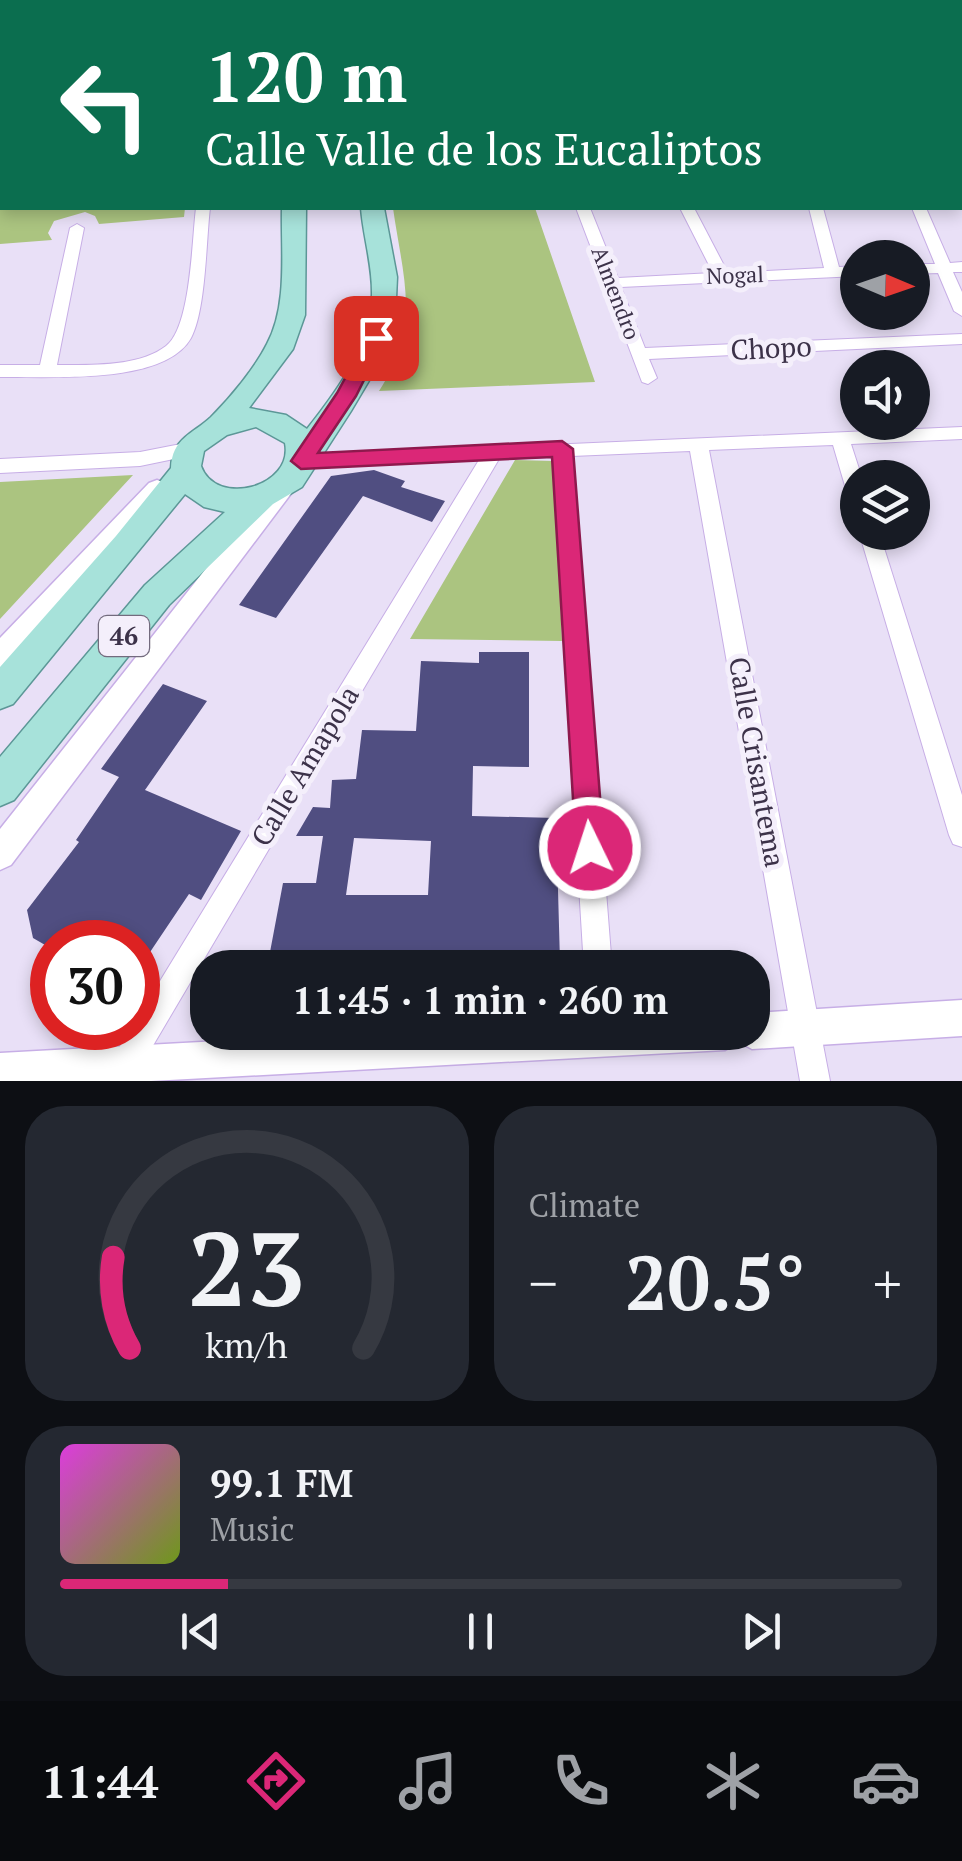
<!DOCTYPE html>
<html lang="en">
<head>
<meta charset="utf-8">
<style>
  :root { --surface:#171b24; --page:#242831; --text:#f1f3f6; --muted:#9ea1a6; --line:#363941; --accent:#db2777 }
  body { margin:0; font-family:"PT Serif",serif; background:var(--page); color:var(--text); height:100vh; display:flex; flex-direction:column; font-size:38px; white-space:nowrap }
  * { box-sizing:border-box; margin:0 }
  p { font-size:32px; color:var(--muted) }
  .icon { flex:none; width:55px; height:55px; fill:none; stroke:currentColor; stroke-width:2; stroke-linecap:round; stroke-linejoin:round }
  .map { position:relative; height:1081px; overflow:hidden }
  .panel { display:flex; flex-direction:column; gap:25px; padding:25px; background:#0d0f14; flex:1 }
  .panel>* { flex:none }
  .hud { position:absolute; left:0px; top:0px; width:962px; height:210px; box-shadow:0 5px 15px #0003; background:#0b6e4f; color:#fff; overflow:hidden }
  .needle { width:65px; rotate:92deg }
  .buttons { position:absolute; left:840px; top:240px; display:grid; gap:20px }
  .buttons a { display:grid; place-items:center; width:90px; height:90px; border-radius:50%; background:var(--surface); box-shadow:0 5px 15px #0003; font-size:50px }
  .speed { position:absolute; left:30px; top:920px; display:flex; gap:20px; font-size:50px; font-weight:700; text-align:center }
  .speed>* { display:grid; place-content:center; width:130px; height:130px; border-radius:50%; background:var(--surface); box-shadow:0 5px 15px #0003; line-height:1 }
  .speed .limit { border:15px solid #d22; background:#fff; color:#111 }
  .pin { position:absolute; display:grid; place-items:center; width:85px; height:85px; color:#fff; margin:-42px; border-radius:20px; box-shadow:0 5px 15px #0006 }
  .me { position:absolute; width:110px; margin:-55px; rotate:356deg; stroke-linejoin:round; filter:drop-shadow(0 0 8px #0008) }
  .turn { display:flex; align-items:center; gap:35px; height:210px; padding:0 40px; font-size:45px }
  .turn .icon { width:130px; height:130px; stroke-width:2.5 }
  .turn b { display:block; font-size:70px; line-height:85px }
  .big { font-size:75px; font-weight:600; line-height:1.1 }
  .panel .card { flex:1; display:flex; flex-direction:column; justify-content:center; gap:15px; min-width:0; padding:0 35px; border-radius:40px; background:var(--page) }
  .panel .dial { align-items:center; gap:0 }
  .dial svg { height:260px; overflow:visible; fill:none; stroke:var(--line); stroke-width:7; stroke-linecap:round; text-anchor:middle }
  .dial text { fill:var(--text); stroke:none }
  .song { display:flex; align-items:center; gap:30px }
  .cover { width:120px; height:120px; border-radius:15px; background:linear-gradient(135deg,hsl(300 70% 55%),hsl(80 70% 35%)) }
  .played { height:10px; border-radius:5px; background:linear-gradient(90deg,var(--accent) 20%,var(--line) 20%) }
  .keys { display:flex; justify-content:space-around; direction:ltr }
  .heat { display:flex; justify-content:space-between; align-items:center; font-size:55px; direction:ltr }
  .panel .tiles { flex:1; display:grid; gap:25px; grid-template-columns:1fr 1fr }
  .card:last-child { grid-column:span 2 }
  .trip { position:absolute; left:190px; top:950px; width:580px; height:100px; border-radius:40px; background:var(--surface); box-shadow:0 5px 15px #0003; font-weight:600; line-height:100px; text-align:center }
  .tabs { display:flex; height:160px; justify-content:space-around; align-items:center; background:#090b0e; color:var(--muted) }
  .tabs .icon { width:70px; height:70px }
  .tabs .selected { color:var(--accent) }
  .tabs b { font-size:45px; color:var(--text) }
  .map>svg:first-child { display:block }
  .green { fill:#abc480 }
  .building { fill:#504e81; fill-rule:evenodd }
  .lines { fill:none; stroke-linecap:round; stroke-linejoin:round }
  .minor-casing { stroke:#c7aee6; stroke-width:2 }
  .tertiary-casing { stroke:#c7aee6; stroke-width:3 }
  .primary-casing { stroke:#5c9797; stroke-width:3 }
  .minor { fill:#fff; fill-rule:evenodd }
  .tertiary { fill:#fff; fill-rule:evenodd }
  .primary { fill:#a7e2da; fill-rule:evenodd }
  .route { fill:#db2777; stroke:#8e194d; stroke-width:2.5 }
  .labels { text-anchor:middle; stroke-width:10; stroke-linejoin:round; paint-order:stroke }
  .far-street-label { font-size:22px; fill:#3c3249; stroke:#f4effb }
  .shield { fill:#f4effb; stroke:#736b7e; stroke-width:2.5 }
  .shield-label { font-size:25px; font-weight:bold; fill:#3c3249 }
  .street-label { font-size:28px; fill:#3c3249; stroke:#f4effb }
</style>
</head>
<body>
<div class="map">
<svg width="962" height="1081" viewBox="0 0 962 1081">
  <rect width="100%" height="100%" fill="#e9e0f7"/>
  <path class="green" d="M0 170 2 208H185L184 217 99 224 95 216 85 212 54 221 48 233 52 240 0 244Z
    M393 208H535L595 382 379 391C422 326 403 279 393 208Z
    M515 460 554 461 562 641 410 639Z
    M133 475 0 619V482Z"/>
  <path class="building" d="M374 470 405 481 401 487 445 501 432 522 363 496 276 618 239 605 331 476Z
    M479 652H529V767L473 766 472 816 556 818 560 962H496V968H267L283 883H316L323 836H296L313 807 330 808 332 780 356 779 362 730 416 731 421 661 479 663ZM354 838 431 841 428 895H346Z
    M163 684 207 701 145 790 241 831 201 900 189 894 138 970V942H52V949L33 938 27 910 79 842 76 840 119 777 101 769Z"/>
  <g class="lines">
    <g class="minor-casing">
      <path id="minor" d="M579 0H589L590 2H580Z
        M655 0H665L666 2H656Z
        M748 0H758L759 2H749Z
        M824 0H834L835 2H825Z
        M900 0H911L912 2H901Z
        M960 44H962V51H960Z
        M960 94 962 95V106L960 105Z
        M2 107V121L0 122V108Z
        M196 208H210C206 241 206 310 191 338 164 386 47 376 0 377V365H40L70 228 77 224 84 228 57 365C90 365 139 367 166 346 191 327 192 239 196 208Z
        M576 208H590L618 278 713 273 680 208H694L728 273 824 268 809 208H823L839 267 858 266V276L621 287 645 348 962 334V344L649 359 657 378 648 384 642 382Z
        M912 208H926L950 263 962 262V272H953L962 292V316L954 311 938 273 912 274V264H935Z
        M962 427V439L851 444 862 478H858V503L848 496 833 445 709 450 830 1081H800L690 451 572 456 612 968H584L553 457 499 459 138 1071 136 1081H106L114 1056 131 1028H138V1017L479 460 301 468 294 466 292 461 294 456Z
        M191 442 200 449 198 454 140 466 0 473V459L140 452Z
        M859 532H879L962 795V847L953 844 949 835Z"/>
    </g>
    <g class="tertiary-casing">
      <path id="tertiary" d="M288 472 296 475 300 481 296 487 11 865 0 870V829L280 475Z
        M157 480 165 483 169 489 165 495 10 664 0 668V638L149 483Z
        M962 1000V1036L752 1049 739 1042 725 1050 151 1081H0V1053L381 1032H752V1013Z"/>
    </g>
    <g class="primary-casing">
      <path id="primary" d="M273 0H291V2H274Z
        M334 0H352V2H335Z
        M282 208H306L305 315 293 349 249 408 286 415 307 429C337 391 373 343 372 292 372 263 363 235 361 208H384L397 277 395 320 380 362 351 411 302 487 273 504 169 605 14 800 0 806V757L145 585 225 512 204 507 185 494 13 704 0 709V667L116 536 171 468C172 438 193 434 211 417 230 398 255 368 267 344 288 305 281 252 282 208ZM256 427 285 443C294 487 216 508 201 466L204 451 227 435Z"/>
    </g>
    <use href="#minor" class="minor"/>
    <use href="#tertiary" class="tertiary"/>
    <use href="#primary" class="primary"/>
  </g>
  <path class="route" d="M376 332 385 338 356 396 318 453 562 441 573 449 604 848 600 858 590 862 580 858 576 848 552 457 301 469 291 461 337 393 369 334Z"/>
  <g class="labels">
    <g class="far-street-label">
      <text transform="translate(735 275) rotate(-2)" y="8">Nogal</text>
      <text transform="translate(616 293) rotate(69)" y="8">Almendro</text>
    </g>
    <rect class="shield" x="99" y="616" width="50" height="40" rx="8"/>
    <g class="shield-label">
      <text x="124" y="645">46</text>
    </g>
    <g class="street-label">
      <text transform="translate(771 348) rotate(-3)" y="10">Chopo</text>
      <text transform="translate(757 762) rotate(80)" y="10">Calle Crisantema</text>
      <text transform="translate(305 766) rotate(-59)" y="10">Calle Amapola</text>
    </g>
  </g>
</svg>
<div class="buttons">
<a><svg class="needle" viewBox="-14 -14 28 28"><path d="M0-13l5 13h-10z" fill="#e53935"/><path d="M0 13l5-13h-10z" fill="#9ea1a6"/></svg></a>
<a><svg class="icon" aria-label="sound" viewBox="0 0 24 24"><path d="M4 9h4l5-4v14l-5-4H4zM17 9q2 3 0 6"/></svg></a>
<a><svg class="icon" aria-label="layers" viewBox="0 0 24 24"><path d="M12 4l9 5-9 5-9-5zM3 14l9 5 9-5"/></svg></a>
</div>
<div class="speed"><div class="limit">30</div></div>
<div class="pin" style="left:376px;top:338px;background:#d93025"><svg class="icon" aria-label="arrive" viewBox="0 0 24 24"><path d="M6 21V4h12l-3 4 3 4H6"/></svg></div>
<svg class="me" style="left:590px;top:848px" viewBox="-20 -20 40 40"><circle r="17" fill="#db2777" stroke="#fff" stroke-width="3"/><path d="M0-11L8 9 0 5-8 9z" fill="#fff"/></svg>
<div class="trip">11:45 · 1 min · 260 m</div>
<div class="hud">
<div class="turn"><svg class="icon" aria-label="left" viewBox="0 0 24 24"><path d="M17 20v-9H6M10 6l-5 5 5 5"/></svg><div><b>120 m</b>Calle Valle de los Eucaliptos</div></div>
</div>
</div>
<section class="panel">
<div class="tiles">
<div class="card dial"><svg viewBox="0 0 100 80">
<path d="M14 69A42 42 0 1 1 86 69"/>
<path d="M14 69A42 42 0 0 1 9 41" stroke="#db2777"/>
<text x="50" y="56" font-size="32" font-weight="700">23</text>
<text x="50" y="72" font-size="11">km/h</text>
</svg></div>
<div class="card"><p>Climate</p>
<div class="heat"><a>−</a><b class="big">20.5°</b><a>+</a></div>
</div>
<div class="card">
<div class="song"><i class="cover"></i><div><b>99.1 FM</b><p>Music</p></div></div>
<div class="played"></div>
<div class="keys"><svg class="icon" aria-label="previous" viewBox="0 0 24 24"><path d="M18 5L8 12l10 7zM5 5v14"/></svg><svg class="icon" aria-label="pause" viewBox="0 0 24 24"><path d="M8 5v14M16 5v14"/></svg><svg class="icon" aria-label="next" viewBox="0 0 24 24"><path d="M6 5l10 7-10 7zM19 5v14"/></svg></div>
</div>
</div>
</section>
<nav class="tabs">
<b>11:44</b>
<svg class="icon selected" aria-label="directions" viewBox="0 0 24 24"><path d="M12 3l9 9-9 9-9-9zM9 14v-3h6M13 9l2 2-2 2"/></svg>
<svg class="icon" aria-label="music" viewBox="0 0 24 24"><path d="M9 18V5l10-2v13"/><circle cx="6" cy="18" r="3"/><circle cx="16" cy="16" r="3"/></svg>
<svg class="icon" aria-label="phone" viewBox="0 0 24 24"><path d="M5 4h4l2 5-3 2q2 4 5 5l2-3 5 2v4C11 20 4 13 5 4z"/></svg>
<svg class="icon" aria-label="climate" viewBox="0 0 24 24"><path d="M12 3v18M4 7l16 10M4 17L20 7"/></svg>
<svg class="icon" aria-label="car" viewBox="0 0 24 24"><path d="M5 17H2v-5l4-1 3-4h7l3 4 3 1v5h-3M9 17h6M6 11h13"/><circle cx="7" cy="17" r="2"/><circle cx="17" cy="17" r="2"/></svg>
</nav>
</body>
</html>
